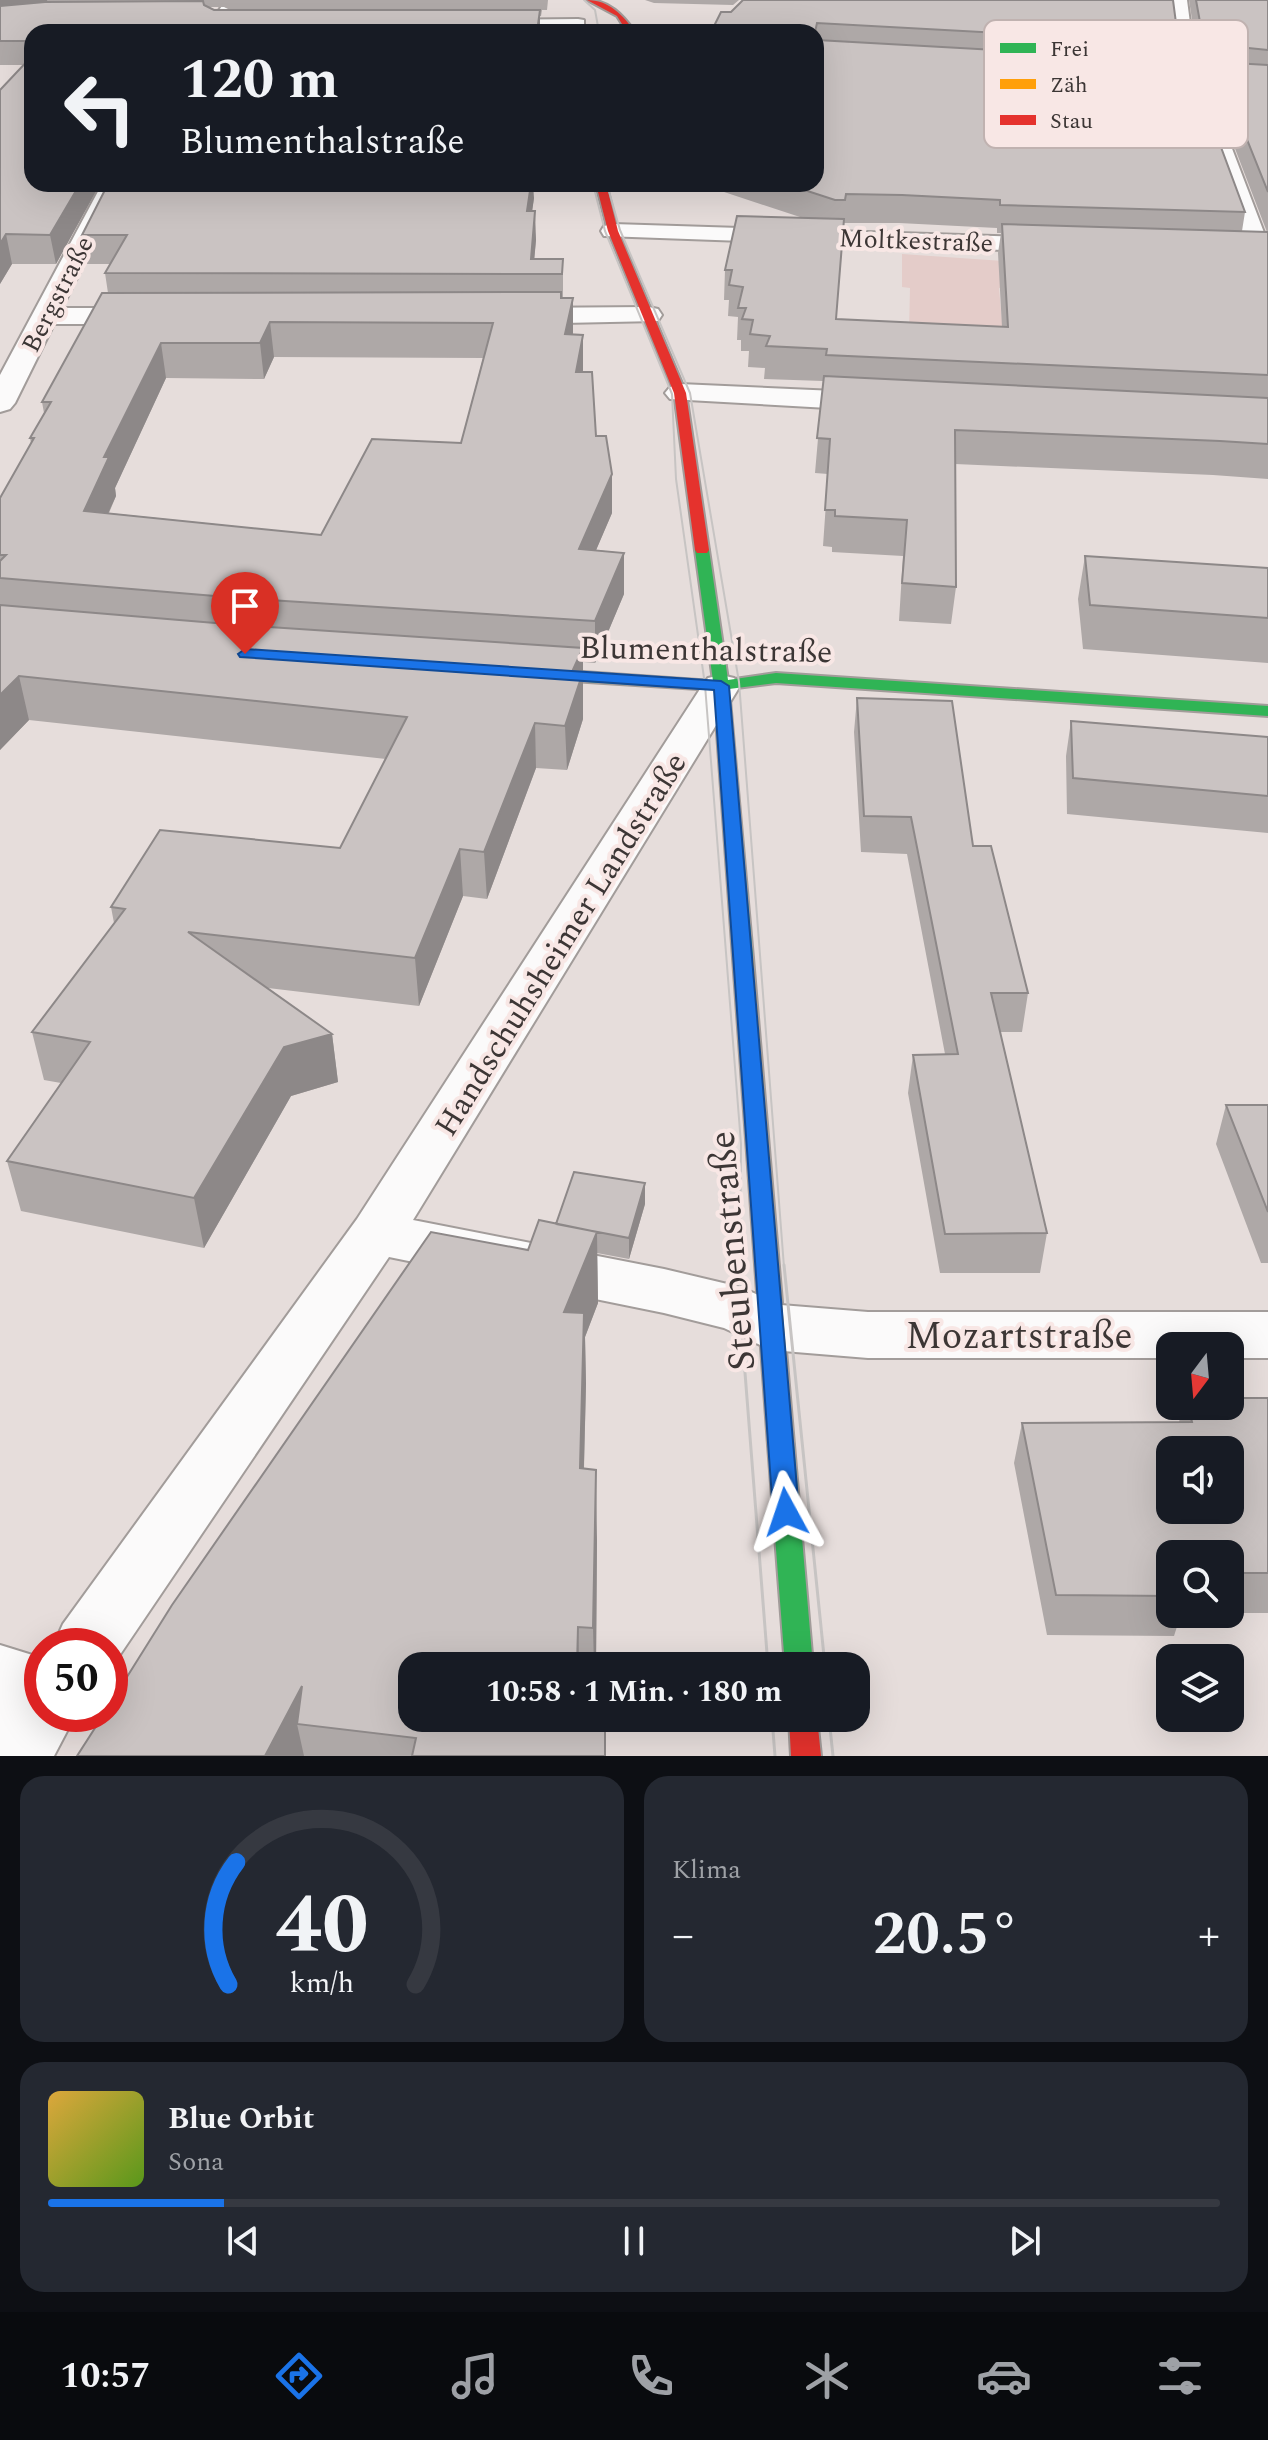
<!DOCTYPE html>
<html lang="de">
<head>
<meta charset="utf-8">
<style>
  :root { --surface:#171b24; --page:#242831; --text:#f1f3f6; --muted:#9ea1a6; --line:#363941; --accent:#1a73e8 }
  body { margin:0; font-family:Spectral,serif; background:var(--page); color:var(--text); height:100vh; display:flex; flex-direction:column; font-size:30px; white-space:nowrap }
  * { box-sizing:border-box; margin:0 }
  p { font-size:26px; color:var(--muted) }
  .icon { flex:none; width:44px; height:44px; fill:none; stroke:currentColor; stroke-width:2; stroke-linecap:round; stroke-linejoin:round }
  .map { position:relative; height:1756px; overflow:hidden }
  .sheet { display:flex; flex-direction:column; gap:20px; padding:20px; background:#0d0f14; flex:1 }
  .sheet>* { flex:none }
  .guide { position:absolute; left:24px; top:24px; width:800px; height:168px; border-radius:24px; box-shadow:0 8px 32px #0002; background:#171b24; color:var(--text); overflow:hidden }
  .needle { width:52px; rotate:196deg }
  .controls { position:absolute; left:1156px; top:1332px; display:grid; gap:16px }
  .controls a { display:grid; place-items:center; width:88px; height:88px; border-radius:16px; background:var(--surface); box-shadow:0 8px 32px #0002; font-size:40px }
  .speed { position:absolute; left:24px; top:1628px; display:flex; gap:16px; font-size:40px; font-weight:700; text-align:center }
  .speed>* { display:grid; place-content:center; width:104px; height:104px; border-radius:50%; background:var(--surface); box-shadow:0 8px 32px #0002; line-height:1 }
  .speed .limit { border:12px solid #d22; background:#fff; color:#111 }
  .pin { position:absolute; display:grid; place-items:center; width:68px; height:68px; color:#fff; margin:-82px -34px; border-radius:50% 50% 50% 0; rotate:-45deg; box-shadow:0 0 8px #0007 }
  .pin .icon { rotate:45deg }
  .me { position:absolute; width:88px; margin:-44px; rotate:355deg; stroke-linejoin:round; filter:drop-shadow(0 0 6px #0008) }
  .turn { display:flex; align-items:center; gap:28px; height:168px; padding:0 24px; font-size:36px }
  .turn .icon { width:104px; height:104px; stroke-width:2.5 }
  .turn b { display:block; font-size:56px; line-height:68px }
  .big { font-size:60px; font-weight:700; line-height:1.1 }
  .sheet .tile { flex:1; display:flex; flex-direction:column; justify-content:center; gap:12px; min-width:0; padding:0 28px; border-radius:24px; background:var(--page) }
  .sheet .dial { align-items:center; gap:0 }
  .dial svg { height:208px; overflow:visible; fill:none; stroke:var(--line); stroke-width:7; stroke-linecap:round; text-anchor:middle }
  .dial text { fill:var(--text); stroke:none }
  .song { display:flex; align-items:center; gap:24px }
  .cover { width:96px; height:96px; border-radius:12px; background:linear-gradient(135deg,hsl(40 70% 55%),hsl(90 70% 35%)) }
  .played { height:8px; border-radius:4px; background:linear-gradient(90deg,var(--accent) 15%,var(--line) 15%) }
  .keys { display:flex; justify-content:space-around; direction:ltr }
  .heat { display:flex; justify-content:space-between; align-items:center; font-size:44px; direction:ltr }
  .sheet .tiles { flex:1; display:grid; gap:20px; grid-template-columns:1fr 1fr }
  .tile:last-child { grid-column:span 2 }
  .trip { position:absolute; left:398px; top:1652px; width:472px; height:80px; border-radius:24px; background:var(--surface); box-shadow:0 8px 32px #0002; font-weight:700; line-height:80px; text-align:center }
  .tabs { display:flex; height:128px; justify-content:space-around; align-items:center; background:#090b0e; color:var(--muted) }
  .tabs .icon { width:56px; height:56px }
  .tabs .current { color:var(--accent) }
  .tabs b { font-size:36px; color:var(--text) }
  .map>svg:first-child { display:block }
  .green { fill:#e4ccc9 }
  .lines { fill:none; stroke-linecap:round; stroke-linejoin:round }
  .street-casing { stroke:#a29c9a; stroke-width:4 }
  .fast-casing { stroke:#a29c9a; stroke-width:4 }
  .slow-casing { stroke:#a29c9a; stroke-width:4 }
  .jam-casing { stroke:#a29c9a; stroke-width:4 }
  .street { fill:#fbfafa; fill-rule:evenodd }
  .fast { fill:#30b455; fill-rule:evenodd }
  .slow { fill:#ff9f0a; fill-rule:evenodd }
  .jam { fill:#e5322d; fill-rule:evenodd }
  .tram-far1 { stroke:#c7c4c3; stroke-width:2 }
  .tram { stroke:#c7c4c3; stroke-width:3 }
  .wall { fill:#aea8a7; fill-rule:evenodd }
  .shaded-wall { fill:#8d8888 }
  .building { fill:#cac3c2; stroke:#8d8888; stroke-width:2; fill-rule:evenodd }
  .route { fill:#1a73e8; stroke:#114b97; stroke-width:2 }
  .labels { text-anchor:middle; stroke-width:8; stroke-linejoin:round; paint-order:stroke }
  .far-street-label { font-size:26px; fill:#3c3635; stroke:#f8e7e5 }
  .street-label { font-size:32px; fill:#3c3635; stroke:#f8e7e5 }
  .near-street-label { font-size:38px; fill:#3c3635; stroke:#f8e7e5 }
  .key { fill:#f8e7e5; stroke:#c0b2b0; stroke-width:2 }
  .key-label { font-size:22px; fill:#3c3635 }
</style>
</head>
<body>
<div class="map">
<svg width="1268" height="1756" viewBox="0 0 1268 1756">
  <rect width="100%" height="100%" fill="#e6dddb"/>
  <path class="green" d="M902 254 1074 266 1077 291 999 288 1003 334 909 333 910 288 902 287Z"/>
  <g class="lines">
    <g class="street-casing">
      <path id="street" d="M226 0H242L222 32H204Z
        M1171 0H1187L1193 46 1203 71 1268 75V87L1207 83 1268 243V257H1250L1247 252 1187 82 1134 79 1124 73 1134 67 1183 70 1175 46Z
        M578 19 584 20V28L480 30 471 25 480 20Z
        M102 184H124L62 308H151L160 310 164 316 160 322 151 324H54L15 403 10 409 0 412V375Z
        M613 224 1058 238 1070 245 1058 252 604 236 601 231 604 226Z
        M649 307 658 309 662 315 658 321 515 324 506 322 502 316 506 310 515 308Z
        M680 384 881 393 891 396 896 402 891 408 881 411 670 399 665 393 670 387Z
        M721 675 734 678 740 686 413 1220 664 1269 740 1287 781 1305 868 1312H1268V1358H1230V1346H1170V1358H868L771 1350 724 1328 664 1313 389 1257 111 1668 110 1646H53L63 1624 357 1219 702 686 708 678Z
        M0 1645 42 1658V1714H76L54 1756H0Z"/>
    </g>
    <g class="fast-casing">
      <path id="fast" d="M702 546 709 550 728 680 776 673 1268 706V716L776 683 729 689 753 958 750 962H736L733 958 714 690 525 678 517 673 525 668 713 681 695 550Z
        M781 1434 790 1438 794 1445 813 1666H785L768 1445 772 1438Z"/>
    </g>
    <g class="slow-casing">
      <path id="slow" d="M743 952 753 958 794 1445 790 1452 781 1456 772 1452 768 1445 733 958Z"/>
    </g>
    <g class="jam-casing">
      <path id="jam" d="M587 0C609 0 623 15 635 32H627L617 16Z
        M596 184H606L618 231 686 393 709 550 707 553H697L695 550 674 393 608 231Z
        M789 1718H817L821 1756H791Z"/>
    </g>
    <use href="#street" class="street"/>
    <use href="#fast" class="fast"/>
    <use href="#slow" class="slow"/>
    <use href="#jam" class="jam"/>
    <path class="tram-far1" d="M584 0 595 10 599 32
      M593 184 605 231 672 394 676 479 705 685 741 1144 740 1267
      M607 184 620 230 690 393 739 682 784 1267"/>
    <path class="tram" d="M740 1265V1309L768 1666
      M784 1265 825 1666
      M772 1718 775 1756
      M829 1718 833 1756"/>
  </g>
  <path class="wall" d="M0 0H548L547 10H542L541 16H540V32H32V184H100L56 264H12L0 284 23 65H0ZM208 7H224L230 10H214Z
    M645 0H739L733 5 654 3Z
    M1189 0H1268V479L1213 475 955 464 956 587 951 624 899 621 903 556 832 552V547L823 546 828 474 815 473 823 381 764 379 765 368 748 367 749 351H741V340H737L738 317 728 316 729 300H724L725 270 803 218 700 184H816L731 12 1176 23 1183 43 1180 60 1245 212 1242 231 1267 232 1211 86 1214 69 1205 68 1196 45ZM844 223H899L997 228V233H1001L998 253 1002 327 836 319Z
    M534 198 532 211 536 240 534 259H563V298L583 372 612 513 596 550 624 553V594L595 663 583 662V719L567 770 536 768 487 899 463 896 419 1006 268 988 332 1034 338 1082 291 1096 204 1248 21 1211 7 1161 61 1083 44 1080 32 1032 114 923 111 907 340 848 386 759 29 720 0 750V498L31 443 30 438 44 413 42 402 108 293 105 273 110 264H87L82 235ZM274 357 483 358 461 443 321 535 109 513 116 496 115 488 166 378 264 379Z
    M1085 556 1268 568V663L1083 649 1078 599Z
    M857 698 973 846 1028 993 1022 1032H1000L1047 1233 1040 1273H940L908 1093 913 1055 945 1054 907 854 861 852 854 732Z
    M1071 721 1268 737V833L1067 814 1066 756Z
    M1226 1105H1268V1263H1261L1216 1144Z
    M645 1204 629 1259 597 1253 598 1303 585 1337 586 1384 584 1469 597 1541 596 1666H412V1718H579V1728L606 1756H77L528 1250 556 1224Z
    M1268 1398V1613H1230V1554H1170V1614H1181L1174 1636 1047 1635 1014 1463 1022 1423 1179 1422 1183 1406H1230Z"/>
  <path class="shaded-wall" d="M0 0H47L49 8 0 13Z
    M540 10V32H537Z
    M80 184H100L56 264 50 235Z
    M531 184H533L534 198 528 240 527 211Z
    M535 211 536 240 533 274 531 259Z
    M6 234 12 264 0 284V244Z
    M573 298V333L566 370 565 334Z
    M270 322 274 357 264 379 260 343Z
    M583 335V370L577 409 576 372Z
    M161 343 166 378 115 488 116 496 91 551 84 511 104 457Z
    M612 474V513L579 590V549Z
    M624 553V594L595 663V621Z
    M583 648V719L567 770 565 726 571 674Z
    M19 676 29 720 0 750V695Z
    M535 723 536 768 487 899 484 852Z
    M460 849 463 896 419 1006 415 958Z
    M332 1034 338 1082 291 1096 204 1248 194 1198 284 1047Z
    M645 1183V1204L629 1259V1238Z
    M597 1232 598 1303 585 1337 586 1384 582 1539 564 1312Z
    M596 1470 597 1541 596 1666H594L593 1628Z
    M578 1627 579 1666H577Z
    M302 1686 297 1724 304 1756H265Z
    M575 1718H579L578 1756H576Z"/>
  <path class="building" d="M743 0H1173L1176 23 1183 43 817 23 815 32H711L721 12H731Z
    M1196 0H1268V50L1209 44 1200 22Z
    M203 1 204 5 214 10H540L537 32H32V41H0V6L45 2Z
    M816 39 817 40 1189 61 1245 212 1000 205V200L902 195 846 194 845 200H835L786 184H816Z
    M32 56V184H80L50 235 6 234 0 244V90Z
    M1216 62 1268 65V192Z
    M108 184H531L527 211H535L531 259H563L562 274 105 273 127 235H82Z
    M737 216 844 219 836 319 1008 327 1002 224 1268 232V375L826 355 827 349 766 346 770 336 750 334 753 320 742 319 746 308H738L743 287 729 285 732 270H725Z
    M561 292V298H573L565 334 583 335 576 372H592L596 436H606L612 474 579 549 624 553 595 621 239 598 0 578V561L6 555H0V498L34 438H30L51 402H42L102 293ZM270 322 493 323 461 443 372 439 321 535 84 511 109 457H104L161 343H260Z
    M824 376 1268 398V444L1220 441 955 430 956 587 902 583 907 520 835 516V510H825L830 439 817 438Z
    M1085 556 1268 568V618L1090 605Z
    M0 605 239 625 583 648 571 674 582 675 565 726 535 723 484 852 460 849 415 958 188 932 332 1034 284 1047 194 1198 7 1161 90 1042 32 1032 125 909 111 907 160 830 340 848 407 717 19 676 0 695Z
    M857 698 952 701 973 846H991L1028 993H991L1047 1233 945 1234 913 1055 958 1054 911 817 864 816Z
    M1071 721 1268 737V796L1073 778Z
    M1226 1105H1268V1212Z
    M574 1172 645 1183 629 1238 556 1224Z
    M539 1220 597 1232 564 1312 584 1313 580 1468 596 1470 593 1628 578 1627 577 1666H412V1718H575V1728H605V1756H412L416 1738 297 1724 302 1686 265 1756H77L104 1714H110V1704L172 1605 431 1232 528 1250Z
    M1230 1398H1268V1573H1230V1554H1170V1596L1056 1595 1022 1423 1192 1422 1188 1406H1230ZM1170 1450H1230V1510H1170Z"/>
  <path class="route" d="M245 649 721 681 729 686 799 1512 795 1520 786 1523 777 1520 773 1512 714 690 240 657 238 654Z"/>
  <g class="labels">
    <g class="far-street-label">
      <text transform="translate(916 240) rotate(2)" y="9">Moltkestraße</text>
      <text transform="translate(57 294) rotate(-63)" y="9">Bergstraße</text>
    </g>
    <g class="street-label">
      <text transform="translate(706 649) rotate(1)" y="11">Blumenthalstraße</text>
      <text transform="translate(560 944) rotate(-58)" y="11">Handschuhsheimer Landstraße</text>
    </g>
    <g class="near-street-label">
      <text transform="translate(731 1251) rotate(-95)" y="13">Steubenstraße</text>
      <text x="1019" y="1348">Mozartstraße</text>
    </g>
  </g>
  <rect x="984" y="20" width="264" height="128" rx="12" class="key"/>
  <rect x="1000" y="43" width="36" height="10" fill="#30b455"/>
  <rect x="1000" y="79" width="36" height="10" fill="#ff9f0a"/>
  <rect x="1000" y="115" width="36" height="10" fill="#e5322d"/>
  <g class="key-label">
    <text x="1050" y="56">Frei</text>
    <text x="1050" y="92">Zäh</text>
    <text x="1050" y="128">Stau</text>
  </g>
</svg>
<div class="controls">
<a><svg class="needle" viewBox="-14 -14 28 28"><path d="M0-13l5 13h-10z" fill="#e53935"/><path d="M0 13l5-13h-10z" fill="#9ea1a6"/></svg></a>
<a><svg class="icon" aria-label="sound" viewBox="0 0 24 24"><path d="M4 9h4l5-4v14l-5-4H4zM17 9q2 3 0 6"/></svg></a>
<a><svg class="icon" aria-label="search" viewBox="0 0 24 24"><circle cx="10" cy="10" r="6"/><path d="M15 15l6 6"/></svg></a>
<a><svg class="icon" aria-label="layers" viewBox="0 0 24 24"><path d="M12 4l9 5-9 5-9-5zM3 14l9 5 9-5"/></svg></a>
</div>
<div class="speed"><div class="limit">50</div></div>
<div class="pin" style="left:245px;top:654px;background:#d93025"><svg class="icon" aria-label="arrive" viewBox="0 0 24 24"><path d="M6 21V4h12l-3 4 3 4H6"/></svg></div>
<svg class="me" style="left:786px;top:1512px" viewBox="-20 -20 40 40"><path d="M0-17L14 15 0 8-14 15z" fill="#1a73e8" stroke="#fff" stroke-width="4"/></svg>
<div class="trip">10:58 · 1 Min. · 180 m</div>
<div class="guide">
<div class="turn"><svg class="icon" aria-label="left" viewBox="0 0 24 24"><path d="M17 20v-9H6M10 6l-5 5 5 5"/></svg><div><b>120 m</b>Blumenthalstraße</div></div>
</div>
</div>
<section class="sheet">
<div class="tiles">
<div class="tile dial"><svg viewBox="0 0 100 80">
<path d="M14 69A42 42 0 1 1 86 69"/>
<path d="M14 69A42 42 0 0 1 17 22" stroke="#1a73e8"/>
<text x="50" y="56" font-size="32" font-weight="700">40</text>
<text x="50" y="72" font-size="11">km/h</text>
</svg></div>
<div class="tile"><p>Klima</p>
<div class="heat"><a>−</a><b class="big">20.5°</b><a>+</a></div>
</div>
<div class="tile">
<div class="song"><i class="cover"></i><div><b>Blue Orbit</b><p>Sona</p></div></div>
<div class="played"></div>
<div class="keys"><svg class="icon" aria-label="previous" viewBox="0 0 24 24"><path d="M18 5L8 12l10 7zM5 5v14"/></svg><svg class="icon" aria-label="pause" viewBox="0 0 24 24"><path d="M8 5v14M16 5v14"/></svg><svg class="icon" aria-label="next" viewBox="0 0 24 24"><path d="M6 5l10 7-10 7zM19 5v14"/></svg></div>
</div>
</div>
</section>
<nav class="tabs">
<b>10:57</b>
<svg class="icon current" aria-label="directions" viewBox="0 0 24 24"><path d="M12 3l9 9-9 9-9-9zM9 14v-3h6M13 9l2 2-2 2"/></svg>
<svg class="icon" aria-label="music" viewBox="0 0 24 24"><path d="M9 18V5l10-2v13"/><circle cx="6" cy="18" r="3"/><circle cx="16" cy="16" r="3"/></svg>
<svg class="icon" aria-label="phone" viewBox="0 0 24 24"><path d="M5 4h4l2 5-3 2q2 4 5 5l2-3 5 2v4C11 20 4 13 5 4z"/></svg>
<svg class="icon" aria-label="climate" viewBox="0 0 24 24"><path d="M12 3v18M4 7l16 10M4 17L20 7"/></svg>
<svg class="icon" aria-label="car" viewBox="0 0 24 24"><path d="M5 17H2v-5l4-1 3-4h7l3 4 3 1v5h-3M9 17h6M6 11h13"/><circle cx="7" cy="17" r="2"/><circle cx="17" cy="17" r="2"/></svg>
<svg class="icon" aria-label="filters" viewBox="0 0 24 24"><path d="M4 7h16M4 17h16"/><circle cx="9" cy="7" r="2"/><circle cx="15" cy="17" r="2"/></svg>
</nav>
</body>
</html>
